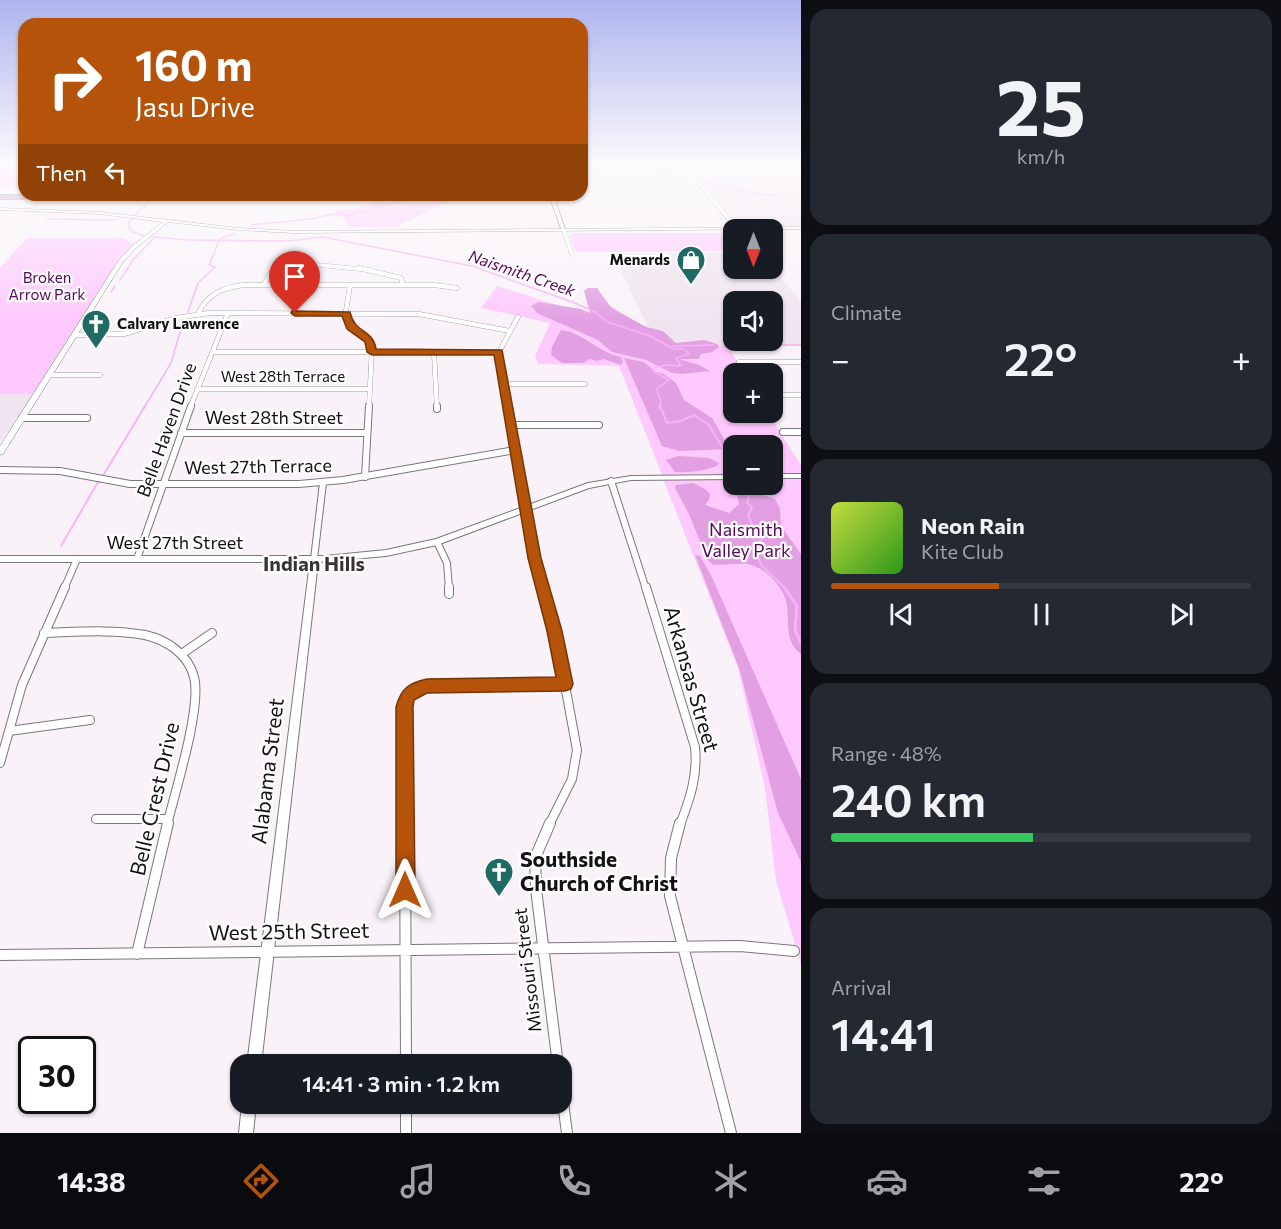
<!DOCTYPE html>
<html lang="en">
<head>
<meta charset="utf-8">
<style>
  :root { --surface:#171b24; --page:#242831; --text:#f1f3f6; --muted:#9ea1a6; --line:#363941; --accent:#b45309 }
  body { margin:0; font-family:Commissioner,sans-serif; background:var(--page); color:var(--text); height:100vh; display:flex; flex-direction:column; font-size:22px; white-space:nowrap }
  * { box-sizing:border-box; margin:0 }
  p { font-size:20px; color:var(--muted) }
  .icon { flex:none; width:33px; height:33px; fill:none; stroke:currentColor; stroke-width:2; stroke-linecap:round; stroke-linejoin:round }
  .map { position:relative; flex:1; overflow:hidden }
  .side { display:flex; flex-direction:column; gap:9px; padding:9px; background:#0d0f14; width:480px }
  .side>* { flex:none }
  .guide { position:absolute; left:18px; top:18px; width:570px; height:183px; border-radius:18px; box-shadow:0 2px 4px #0004; background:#b45309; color:#fff; overflow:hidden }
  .needle { width:39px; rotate:180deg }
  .fabs { position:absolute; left:723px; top:219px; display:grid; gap:12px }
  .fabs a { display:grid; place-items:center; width:60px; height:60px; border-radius:12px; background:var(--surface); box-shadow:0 2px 4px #0004; font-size:30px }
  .speed { position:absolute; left:18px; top:1036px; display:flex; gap:12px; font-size:30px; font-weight:700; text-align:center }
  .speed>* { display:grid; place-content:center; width:78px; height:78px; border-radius:50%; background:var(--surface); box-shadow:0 2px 4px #0004; line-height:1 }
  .speed .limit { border:3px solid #111; border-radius:9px; background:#fff; color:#111 }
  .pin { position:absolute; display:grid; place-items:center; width:51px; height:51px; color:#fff; margin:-62px -26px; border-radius:50% 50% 50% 0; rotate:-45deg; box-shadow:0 0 6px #0007 }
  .pin .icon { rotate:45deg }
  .me { position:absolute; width:66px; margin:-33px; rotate:0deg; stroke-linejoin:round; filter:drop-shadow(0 0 4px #0008) }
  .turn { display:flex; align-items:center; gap:21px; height:126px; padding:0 18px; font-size:27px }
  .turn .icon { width:78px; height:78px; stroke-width:2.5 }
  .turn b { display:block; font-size:42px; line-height:51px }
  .then { display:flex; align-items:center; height:57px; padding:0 18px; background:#0003; gap:12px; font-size:22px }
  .big { font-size:45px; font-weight:600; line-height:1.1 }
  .side .tile { flex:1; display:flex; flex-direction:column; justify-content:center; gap:9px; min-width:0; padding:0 21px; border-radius:18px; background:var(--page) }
  .side .dial { align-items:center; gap:0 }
  .dial b { font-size:78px; line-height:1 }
  .song { display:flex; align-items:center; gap:18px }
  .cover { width:72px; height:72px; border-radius:9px; background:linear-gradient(135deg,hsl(70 70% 55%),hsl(110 70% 35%)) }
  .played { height:6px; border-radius:3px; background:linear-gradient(90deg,var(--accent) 40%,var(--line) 40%) }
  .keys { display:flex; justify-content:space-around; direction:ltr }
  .heat { display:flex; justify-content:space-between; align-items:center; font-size:33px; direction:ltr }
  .charge { height:9px; border-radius:4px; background:linear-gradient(90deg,#34c759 48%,var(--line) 0) }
  .trip { position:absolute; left:230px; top:1054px; width:342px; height:60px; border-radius:18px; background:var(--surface); box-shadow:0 2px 4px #0004; font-weight:600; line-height:60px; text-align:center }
  .tab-bar { display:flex; height:96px; justify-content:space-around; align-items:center; background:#090b0e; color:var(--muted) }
  .tab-bar .icon { width:42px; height:42px }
  .tab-bar .active { color:var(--accent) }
  .tab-bar b { font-size:27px; color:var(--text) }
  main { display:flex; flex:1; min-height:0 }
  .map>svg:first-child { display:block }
  .built { fill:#efe4ef; fill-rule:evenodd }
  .green { fill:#fec9fe }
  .forest { fill:#e2a0e3 }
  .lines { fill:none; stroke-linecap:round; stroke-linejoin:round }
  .stream-far2 { stroke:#f7b3f7; stroke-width:1.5 }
  .stream-far1 { stroke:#f7b3f7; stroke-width:2 }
  .stream { stroke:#f7b3f7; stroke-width:3 }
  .minor-far4-casing { stroke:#7b767b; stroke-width:4.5 }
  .minor-far3-casing { stroke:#7b767b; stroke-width:5 }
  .minor-far2-casing { stroke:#7b767b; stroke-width:8 }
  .minor-far1-casing { stroke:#7b767b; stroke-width:10 }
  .minor-casing { stroke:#7b767b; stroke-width:12 }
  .tertiary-casing { stroke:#7b767b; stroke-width:2 }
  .secondary-casing { stroke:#7b767b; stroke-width:1 }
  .motorway-casing { stroke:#825e83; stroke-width:2 }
  .minor-far4 { stroke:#fff; stroke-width:4 }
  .minor-far3 { stroke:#fff; stroke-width:4.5 }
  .minor-far2 { stroke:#fff; stroke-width:6 }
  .minor-far1 { stroke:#fff; stroke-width:8 }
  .minor { stroke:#fff; stroke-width:10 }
  .tertiary { fill:#fff; fill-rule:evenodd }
  .secondary { fill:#fff; fill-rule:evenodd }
  .motorway { fill:#be87bf; fill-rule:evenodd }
  .route { fill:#b45309; stroke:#753606; stroke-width:1.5 }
  .labels { text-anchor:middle; stroke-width:4.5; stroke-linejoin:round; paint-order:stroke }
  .far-poi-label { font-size:15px; font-weight:bold; fill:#131113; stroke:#fff; text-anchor:end }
  .far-park-label { font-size:15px; fill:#58065c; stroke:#fff }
  .far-street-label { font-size:15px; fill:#131113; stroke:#fff }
  .far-water-label { font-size:16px; font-style:italic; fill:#59075d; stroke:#fff }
  .street-label { font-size:18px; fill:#131113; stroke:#fff }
  .park-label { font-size:18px; fill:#58065c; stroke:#fff }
  .neighbourhood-label { font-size:20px; font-weight:bold; fill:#373337; stroke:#fff }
  .near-street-label { font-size:21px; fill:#131113; stroke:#fff }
  .near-poi-label { font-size:21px; font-weight:bold; fill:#131113; stroke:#fff; text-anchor:start }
</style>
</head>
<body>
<main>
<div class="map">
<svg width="801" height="1133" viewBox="0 0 801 1133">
  <rect width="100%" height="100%" fill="#f9f3f9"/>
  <path class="built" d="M685 163H801V227L740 226Z
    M733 253 734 268H773L801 301V346H611L602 325H647L613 254ZM734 302H772V340H734Z
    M0 394H34L0 442Z"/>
  <path class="green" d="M0 163H24V187H0Z
    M391 195H462L396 227H350L345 218 337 216 335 210 354 209Z
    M573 233H733V251L579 252 575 251 569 235Z
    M27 238H125L128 242 136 243 117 263 34 394H0V268Z
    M497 286 599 318 611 346H728L744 373 734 374V412L768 413 801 465V474H773L772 446H734L733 474 662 475 619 366 538 364 535 356 550 323 481 308Z
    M773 478H801V964L776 881 765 788 738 668 663 479 733 480 734 484H772Z"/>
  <path class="forest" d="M588 288H597L610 306 619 312 646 327 663 331 676 343 704 340 717 344 719 347 712 352 701 354 699 359H679L699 365 710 371 682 374 672 373 646 360 612 352 598 340 537 313 531 306 538 302 581 309 590 313 584 291Z
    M561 330C584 333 599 353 621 357L623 362 621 365 604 359 597 361 589 359 584 363H562L551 355 552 347Z
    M624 358 644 362 656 372 664 374 676 383 684 400 712 418 730 449 679 451 662 446Z
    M678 456 709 458 719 463 717 466C704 471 689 473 675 472L666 460Z
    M693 483 705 489 710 494 709 500 705 505 729 513 739 504 735 485H750L757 493 775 499 780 508 781 526 801 554V654C785 642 789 624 787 606 785 588 765 566 746 564 736 563 724 565 713 565L707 559 689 514 675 488 676 485Z
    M695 555 700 556 711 575 801 779V862L778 813 739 668Z"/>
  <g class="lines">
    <path class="stream-far2" d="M625 163 636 167 665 168 688 176
      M704 183 762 195H777
      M156 195 131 219 128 223 131 231 144 236 187 240 289 241 322 237 472 266 575 303 595 312 607 322 650 336 674 349H684L689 354 676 358 681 366 666 365 654 368 653 371 669 380 656 389 661 401 659 408
      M46 219 116 220
      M251 225 310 219 334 214 351 215 417 195
      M120 280 134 259 154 238
      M111 292 115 286
      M188 312 198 283 215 267 209 265 220 239 233 234
      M731 345H801
      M673 346 715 345
      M144 408 171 363 184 319"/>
    <path class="stream-far1" d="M660 406 667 423 681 421 694 415 709 425 734 467
      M104 474 145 406
      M743 484 749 496 747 502 752 508 748 515 753 527 761 532 762 540 754 545 761 565 786 589
      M61 546 98 482"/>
    <path class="stream" d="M784 587 797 606 795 630 801 643"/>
    <g class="minor-far4-casing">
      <path id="minor-far4" d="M683 163 738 230
        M564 231 572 254
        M275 270 318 265 370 270"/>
    </g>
    <g class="minor-far3-casing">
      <path id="minor-far3" d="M359 268 401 278 403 285
        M264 285 270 273 280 268
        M350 285 346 311 348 323 367 339 372 347 369 408
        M198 314C207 294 222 288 243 285H434L457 288
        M74 335 124 334 176 318 209 313 419 314 510 331
        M214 352H498
        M434 352 437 408
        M739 362H801
        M49 375H100
        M503 384H585
        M197 389H370
        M772 395H801
        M190 408 228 313
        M508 408 498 354 518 317"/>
    </g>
    <g class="minor-far2-casing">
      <path id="minor-far2" d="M437 406V409
        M507 406 534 558 543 589
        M22 418H87
        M511 425H599
        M783 432H801
        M181 433H367
        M0 470 60 471 130 484H299L343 480 515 450
        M365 477 369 406
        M611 481 646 589
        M437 542 447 563 449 589
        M137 559 191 406
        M314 559 323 483
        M64 589 77 559"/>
    </g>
    <g class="minor-far1-casing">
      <path id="minor-far1" d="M449 587V594
        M542 587 555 631 577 750 572 779 549 825
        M646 587 695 747C698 776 690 798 680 825
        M44 633C77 632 112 629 145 635 167 640 188 654 194 677 202 707 175 792 167 825
        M183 653 212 633
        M9 731 90 720
        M0 763 22 685 65 587
        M96 819H168
        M405 825V700L411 691 421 686 565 684"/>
    </g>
    <g class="minor-casing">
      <path id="minor" d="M405 823 406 1065
        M550 823 535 858 536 889 558 1065
        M680 823 671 858 670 896 731 1133
        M137 954 168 823
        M0 955 740 946 794 951
        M561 1087 567 1133
        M406 1104V1133"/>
    </g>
    <g class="tertiary-casing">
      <path id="tertiary" d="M549 195H553L566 232 562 231Z
        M772 474H801V478H772Z
        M734 475V479L631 480 589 488 437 545 386 556 318 562 261 1065H247L310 562H0V556H325L386 550 436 539 588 483 631 476Z
        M242 1104H256L253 1133H239Z"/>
    </g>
    <g class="secondary-casing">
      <path id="secondary" d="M0 208 100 212 238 228 293 231 801 227V229L293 233 238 230 168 222 136 248 123 262 3 454 0 455V446L119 260 132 246 163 222 100 214 0 210Z"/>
    </g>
    <g class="motorway-casing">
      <path id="motorway" d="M0 195H130L127 197 0 199Z"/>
    </g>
    <use href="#minor-far4" class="minor-far4"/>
    <use href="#minor-far3" class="minor-far3"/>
    <use href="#minor-far2" class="minor-far2"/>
    <use href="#minor-far1" class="minor-far1"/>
    <use href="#minor" class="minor"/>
    <use href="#tertiary" class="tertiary"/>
    <use href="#secondary" class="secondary"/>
    <use href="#motorway" class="motorway"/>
  </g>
  <linearGradient id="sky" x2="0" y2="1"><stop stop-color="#aeb4ee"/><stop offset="0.51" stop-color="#fcfafc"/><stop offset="1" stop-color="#fcfafc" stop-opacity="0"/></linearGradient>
  <rect width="801" height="322" fill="url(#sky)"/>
  <path class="route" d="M292 311 350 312C354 333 373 329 376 349L502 350 541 558 562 631 573 684 571 689 565 691 427 693 414 700 413 707 415 890 412 897 405 900 398 897 396 890V707C401 689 408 683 427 679L556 677 547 631 528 558 494 355H372L367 352 365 342 347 329 342 316H295L291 313Z"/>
  <defs>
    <g id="shop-pin" transform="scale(1.5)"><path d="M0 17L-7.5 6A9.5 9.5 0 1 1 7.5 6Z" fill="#1f6a64" stroke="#fff"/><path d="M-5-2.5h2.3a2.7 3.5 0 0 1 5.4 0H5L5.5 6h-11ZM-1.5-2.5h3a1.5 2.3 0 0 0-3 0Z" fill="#fff"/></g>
    <g id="church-pin" transform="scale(1.5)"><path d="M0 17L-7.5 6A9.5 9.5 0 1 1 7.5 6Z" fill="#1f6a64" stroke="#fff"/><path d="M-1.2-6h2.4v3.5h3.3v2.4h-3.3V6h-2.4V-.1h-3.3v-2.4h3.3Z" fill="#fff"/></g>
  </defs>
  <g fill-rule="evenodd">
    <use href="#shop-pin" x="691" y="260"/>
    <use href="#church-pin" x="96" y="324"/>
    <use href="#church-pin" x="499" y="872"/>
  </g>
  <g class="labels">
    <g class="far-poi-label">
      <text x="670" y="265">Menards</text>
      <text x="117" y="329" text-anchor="start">Calvary Lawrence</text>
    </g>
    <g class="far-park-label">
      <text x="47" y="283">Broken<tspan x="47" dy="17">Arrow Park</tspan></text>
    </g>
    <g class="far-street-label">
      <text x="283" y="382">West 28th Terrace</text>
    </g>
    <g class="far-water-label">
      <text transform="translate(522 273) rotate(19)" y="6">Naismith Creek</text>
    </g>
    <g class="street-label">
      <text x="274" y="424">West 28th Street</text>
      <text transform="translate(167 430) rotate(-70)" y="6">Belle Haven Drive</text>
      <text transform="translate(258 467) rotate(-1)" y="6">West 27th Terrace</text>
      <text x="175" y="549">West 27th Street</text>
      <text transform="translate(528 970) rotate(-97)" y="6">Missouri Street</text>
    </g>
    <g class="park-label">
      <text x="746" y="536">Naismith<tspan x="746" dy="21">Valley Park</tspan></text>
    </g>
    <g class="neighbourhood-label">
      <text x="314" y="571">Indian Hills</text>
    </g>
    <g class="near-street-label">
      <text transform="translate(691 679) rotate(74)" y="7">Arkansas Street</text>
      <text transform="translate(268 771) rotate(-83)" y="7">Alabama Street</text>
      <text transform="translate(155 799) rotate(-77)" y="7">Belle Crest Drive</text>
      <text transform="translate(289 932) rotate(-1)" y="7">West 25th Street</text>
    </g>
    <g class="near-poi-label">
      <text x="520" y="867">Southside<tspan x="520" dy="24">Church of Christ</tspan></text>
    </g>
  </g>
</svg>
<div class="fabs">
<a><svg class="needle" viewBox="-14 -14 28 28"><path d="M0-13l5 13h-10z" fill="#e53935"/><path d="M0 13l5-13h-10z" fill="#9ea1a6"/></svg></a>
<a><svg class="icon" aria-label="sound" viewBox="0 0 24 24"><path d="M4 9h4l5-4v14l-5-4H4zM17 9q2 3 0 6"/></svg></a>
<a>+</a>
<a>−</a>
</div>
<div class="speed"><div class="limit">30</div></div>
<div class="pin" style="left:295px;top:313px;background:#d93025"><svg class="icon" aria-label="arrive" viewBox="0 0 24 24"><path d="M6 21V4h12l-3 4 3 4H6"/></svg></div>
<svg class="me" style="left:405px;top:890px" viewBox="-20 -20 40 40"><path d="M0-17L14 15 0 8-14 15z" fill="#b45309" stroke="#fff" stroke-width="4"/></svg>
<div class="trip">14:41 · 3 min · 1.2 km</div>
<div class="guide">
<div class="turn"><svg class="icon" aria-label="right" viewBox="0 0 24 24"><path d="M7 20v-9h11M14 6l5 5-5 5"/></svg><div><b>160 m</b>Jasu Drive</div></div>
<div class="then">Then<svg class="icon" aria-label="left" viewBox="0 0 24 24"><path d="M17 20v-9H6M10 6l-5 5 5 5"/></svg></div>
</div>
</div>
<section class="side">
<div class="tile dial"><b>25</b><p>km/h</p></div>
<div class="tile"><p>Climate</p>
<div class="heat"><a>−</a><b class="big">22°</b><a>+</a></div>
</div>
<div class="tile">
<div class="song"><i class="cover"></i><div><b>Neon Rain</b><p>Kite Club</p></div></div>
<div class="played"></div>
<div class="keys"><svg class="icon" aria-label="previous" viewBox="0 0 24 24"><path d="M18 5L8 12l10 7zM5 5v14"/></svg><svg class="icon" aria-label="pause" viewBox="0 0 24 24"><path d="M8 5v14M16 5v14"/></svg><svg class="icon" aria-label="next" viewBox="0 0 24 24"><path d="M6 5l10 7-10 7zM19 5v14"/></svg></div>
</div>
<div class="tile"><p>Range · 48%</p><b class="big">240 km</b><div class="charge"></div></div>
<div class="tile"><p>Arrival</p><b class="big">14:41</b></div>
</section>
</main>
<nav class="tab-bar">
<b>14:38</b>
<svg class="icon active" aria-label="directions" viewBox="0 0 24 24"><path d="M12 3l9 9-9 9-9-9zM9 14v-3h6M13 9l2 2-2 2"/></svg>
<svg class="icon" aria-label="music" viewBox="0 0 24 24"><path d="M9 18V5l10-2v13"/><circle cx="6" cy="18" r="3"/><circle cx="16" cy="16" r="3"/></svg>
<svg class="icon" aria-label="phone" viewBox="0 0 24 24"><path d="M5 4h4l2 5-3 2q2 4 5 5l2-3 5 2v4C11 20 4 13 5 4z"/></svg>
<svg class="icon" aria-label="climate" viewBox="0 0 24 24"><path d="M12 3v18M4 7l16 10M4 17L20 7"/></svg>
<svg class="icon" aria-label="car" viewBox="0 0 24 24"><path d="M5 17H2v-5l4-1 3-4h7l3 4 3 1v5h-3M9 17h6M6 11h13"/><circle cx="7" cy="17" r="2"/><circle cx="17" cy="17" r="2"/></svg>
<svg class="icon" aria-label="filters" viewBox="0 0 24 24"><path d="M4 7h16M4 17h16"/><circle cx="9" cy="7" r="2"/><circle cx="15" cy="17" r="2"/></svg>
<b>22°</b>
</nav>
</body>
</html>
